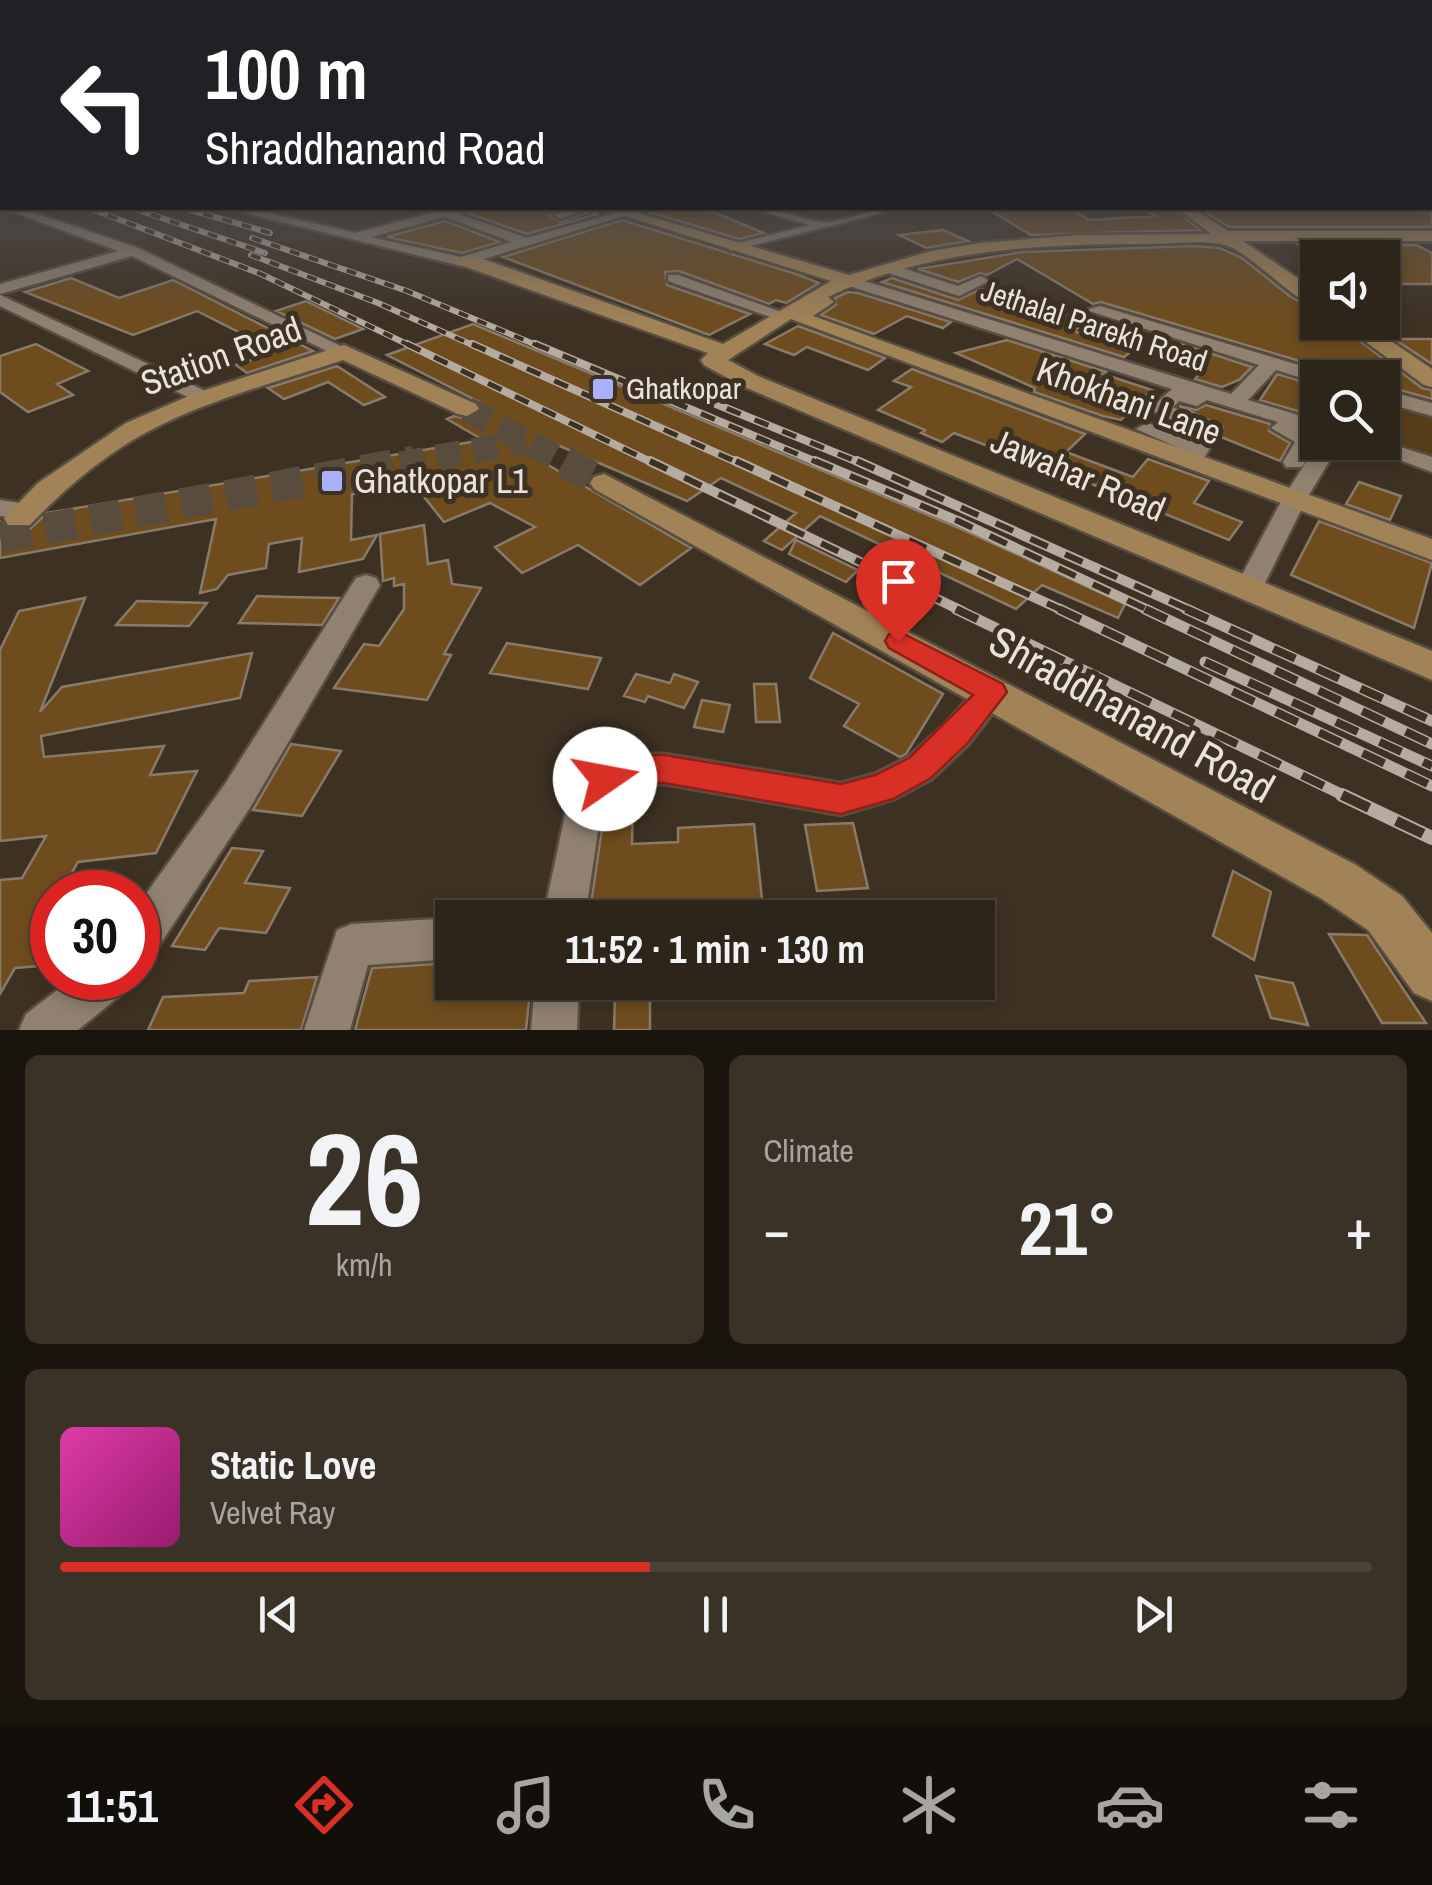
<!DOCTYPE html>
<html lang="en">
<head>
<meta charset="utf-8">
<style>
  :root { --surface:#2e251a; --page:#3a3127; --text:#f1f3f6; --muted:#a7a5a2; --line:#494239; --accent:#d93025 }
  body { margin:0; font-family:"Archivo Narrow",sans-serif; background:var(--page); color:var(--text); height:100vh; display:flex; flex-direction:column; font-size:38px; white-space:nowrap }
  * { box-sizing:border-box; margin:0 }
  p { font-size:32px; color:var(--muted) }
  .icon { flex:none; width:55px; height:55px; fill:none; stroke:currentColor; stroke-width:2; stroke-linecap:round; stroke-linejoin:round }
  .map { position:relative; height:1030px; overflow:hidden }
  .side { display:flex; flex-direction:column; gap:25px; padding:25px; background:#19140e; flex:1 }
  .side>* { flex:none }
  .banner { position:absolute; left:0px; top:0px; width:1432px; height:210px; box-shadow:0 5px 15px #0003,0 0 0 2px var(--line); background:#202124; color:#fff; overflow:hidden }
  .controls { position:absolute; left:1300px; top:240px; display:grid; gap:20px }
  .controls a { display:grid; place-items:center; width:100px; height:100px; border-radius:0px; background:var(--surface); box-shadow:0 5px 15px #0003,0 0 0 2px var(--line); font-size:50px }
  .speed { position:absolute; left:30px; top:870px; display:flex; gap:20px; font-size:50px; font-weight:700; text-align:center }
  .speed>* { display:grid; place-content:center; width:130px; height:130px; border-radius:50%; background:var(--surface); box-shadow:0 5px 15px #0003,0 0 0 2px var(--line); line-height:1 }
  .speed .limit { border:15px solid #d22; background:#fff; color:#111 }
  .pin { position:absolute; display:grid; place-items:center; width:85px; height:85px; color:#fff; margin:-102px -42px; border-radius:50% 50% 50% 0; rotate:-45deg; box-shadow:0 0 10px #0007 }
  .pin .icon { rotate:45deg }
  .me { position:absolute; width:110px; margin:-55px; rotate:78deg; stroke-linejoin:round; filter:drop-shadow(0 0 8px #0008) }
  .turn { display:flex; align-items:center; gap:35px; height:210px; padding:0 40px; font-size:45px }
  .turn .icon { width:130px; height:130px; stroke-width:2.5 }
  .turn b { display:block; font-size:70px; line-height:85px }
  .big { font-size:75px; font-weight:700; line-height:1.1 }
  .side .card { flex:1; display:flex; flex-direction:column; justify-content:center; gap:15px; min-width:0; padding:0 35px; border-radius:15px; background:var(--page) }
  .side .dial { align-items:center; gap:0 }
  .dial b { font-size:130px; line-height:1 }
  .song { display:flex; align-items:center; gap:30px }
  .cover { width:120px; height:120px; border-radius:15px; background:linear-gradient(135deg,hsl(320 70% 55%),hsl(320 70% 35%)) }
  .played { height:10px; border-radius:5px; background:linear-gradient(90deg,var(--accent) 45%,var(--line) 45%) }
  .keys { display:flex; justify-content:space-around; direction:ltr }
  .heat { display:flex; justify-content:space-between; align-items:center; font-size:55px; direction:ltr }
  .side .tiles { flex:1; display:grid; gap:25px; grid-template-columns:1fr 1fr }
  .card:last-child { grid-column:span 2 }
  .trip { position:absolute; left:435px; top:900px; width:560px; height:100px; border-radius:0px; background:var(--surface); box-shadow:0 5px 15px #0003,0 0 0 2px var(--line); font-weight:700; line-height:100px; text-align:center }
  .tab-bar { display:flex; height:160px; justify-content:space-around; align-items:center; background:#120f0a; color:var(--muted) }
  .tab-bar .icon { width:70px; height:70px }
  .tab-bar .current { color:var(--accent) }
  .tab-bar b { font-size:45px; color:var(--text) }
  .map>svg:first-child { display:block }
  .green { fill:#583d1a }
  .building { fill:#6f4c1e; stroke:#897a6a; stroke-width:2.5 }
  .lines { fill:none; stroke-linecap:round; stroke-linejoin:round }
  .secondary-tunnel-far1 { stroke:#574c3e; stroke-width:25; stroke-dasharray:25 12; stroke-linecap:butt }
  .secondary-tunnel { stroke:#574c3e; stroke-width:31; stroke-dasharray:31 15; stroke-linecap:butt }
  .street-casing { stroke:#584e41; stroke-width:5 }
  .secondary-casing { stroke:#584e41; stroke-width:5 }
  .street { fill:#908171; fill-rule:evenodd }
  .secondary { fill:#a28358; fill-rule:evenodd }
  .rail-far4-casing { stroke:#b5aba1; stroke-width:6 }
  .rail-far3-casing { stroke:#b5aba1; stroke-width:8 }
  .rail-far2-casing { stroke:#b5aba1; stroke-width:10 }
  .rail-far1-casing { stroke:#b5aba1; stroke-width:11 }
  .rail-casing { stroke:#b5aba1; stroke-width:14 }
  .rail-far4 { stroke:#3d3123; stroke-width:4; stroke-dasharray:10; stroke-linecap:butt }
  .rail-far3 { stroke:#3d3123; stroke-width:5; stroke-dasharray:15; stroke-linecap:butt }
  .rail-far2 { stroke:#3d3123; stroke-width:6; stroke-dasharray:19; stroke-linecap:butt }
  .rail-far1 { stroke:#3d3123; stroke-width:8; stroke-dasharray:24; stroke-linecap:butt }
  .rail { stroke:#3d3123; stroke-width:10; stroke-dasharray:30; stroke-linecap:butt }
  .route { fill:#d93025; stroke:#8d1f18; stroke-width:2.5 }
  .poi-dot { fill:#aab0fb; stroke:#3d3123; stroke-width:4 }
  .labels { text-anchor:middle; stroke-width:10; stroke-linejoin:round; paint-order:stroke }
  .far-street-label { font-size:30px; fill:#ebe3da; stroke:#3d3123 }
  .far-poi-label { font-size:30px; fill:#ebe3da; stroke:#3d3123; text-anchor:start }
  .street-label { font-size:35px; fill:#ebe3da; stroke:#3d3123 }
  .poi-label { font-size:35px; fill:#ebe3da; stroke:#3d3123; text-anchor:start }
  .near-street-label { font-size:42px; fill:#ebe3da; stroke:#3d3123 }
</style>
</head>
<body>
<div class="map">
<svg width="1432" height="1030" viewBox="0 0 1432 1030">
  <rect width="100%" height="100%" fill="#3d3123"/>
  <path class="green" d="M1382 399 1432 414V456L1383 441Z"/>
  <path class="building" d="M475 208H562L550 216 561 222 590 211 598 214 527 234 469 214Z
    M654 208H704L764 233 739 239 649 212Z
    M986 208H1068L1090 220 1155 216 1140 208H1174L1200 230 1031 235Z
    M1199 208H1432V227H1229Z
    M622 220 799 275 819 283 786 303 776 300 769 304 679 271 665 272 667 285 750 314 709 335 503 257Z
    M445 221 500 242 462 253 387 237Z
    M943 230 968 241 926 248 899 235Z
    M1299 245H1416L1432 253V284H1402L1382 273V258H1320Z
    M1193 246 1220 248 1242 258 1291 297 1318 311V322H1335L1422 388 1432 390V399L1382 385V378H1334L1330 370 1101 302 1093 304 1017 259 987 275 980 273 958 282 918 269 1023 252Z
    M71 278 119 298 173 280 313 351 247 373 236 365 276 351 197 311 133 335 25 292Z
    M892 278 958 300 981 289 1088 321 1074 331 1133 350 1124 357 882 282Z
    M848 292 858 293 951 322 943 328 907 316 874 334 821 315 836 305 835 298Z
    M306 301 363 329 335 339 276 311Z
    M473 324 966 531 1125 604 1118 618 1042 585 1016 609 820 516 782 550 764 541 796 513 721 478 687 501 539 437 531 455 691 548 640 585 578 545 522 573 495 547 535 527 490 503 444 522 413 483 352 494 351 540 377 535 363 559 299 572 302 538 269 544 266 568 228 575 217 589 200 593 216 519 0 558V521L8 529H30L47 513 483 440 447 419 454 416 469 419 483 410 479 402 387 355Z
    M798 326 885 358 868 370 807 347 794 355 765 344Z
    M1394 339H1432V364Z
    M1007 340 1106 372 1103 374 1152 390 1121 420 1103 416 1034 392 1035 388 956 353Z
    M36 344 88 371 57 384 73 395 28 412 0 392V356Z
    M1182 344 1252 367 1239 380 1222 387 1195 379 1200 373 1158 357Z
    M337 366 385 397 364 405 328 382 284 399 268 388Z
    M912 369 1085 434 1066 452 1133 477 1148 459 1209 481 1194 503 1242 522 1229 540 1050 467 1048 469 954 433 942 442 921 433 925 430 878 410 911 387 894 381Z
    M1277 374 1318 386V406L1311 415 1260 400Z
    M1206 405 1270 424 1269 431 1290 443 1280 461 1221 437 1223 427 1179 406 1196 410Z
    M1359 482 1401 496 1390 520 1346 504Z
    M1319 521 1432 563 1414 628 1291 575Z
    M424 525 428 564 448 560 452 584 481 588 444 654 451 655 427 700 334 688 364 644 379 646 404 609V584L394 586V578L383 581 380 534Z
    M796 540 858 570 846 582 789 554Z
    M257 596 286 597 339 598 322 625 239 623Z
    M85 598 40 712 62 687 252 653 240 698 41 736 44 757 164 746 150 775 197 771 156 853 78 862 61 892H52V965L15 968 0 994V880L22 878 46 836 0 841V650L19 611Z
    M137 601 207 603 189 626 116 625Z
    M833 633 943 694 906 754 900 757 844 726 859 704 810 678Z
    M507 643 601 658 588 689 490 673Z
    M636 674 670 683 674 674 698 682 684 708 648 696 645 702 624 696Z
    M754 684H776L780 722H756Z
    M702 700 730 705 723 732 694 727Z
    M291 744 341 751 302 816 253 810Z
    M633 797 632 844 678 842V828L754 824 764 918H589L606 800Z
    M853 823 868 888 817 891 805 825Z
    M232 848 263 851 245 883 290 888 266 933 219 928 205 950 172 946Z
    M1233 871 1271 892 1254 960 1213 936Z
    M1329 934 1367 935 1426 1023H1382Z
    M452 963V982H531L526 1030H355L372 968Z
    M1256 976 1293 983 1308 1025 1271 1018Z
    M317 977 301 1030H148L163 997 244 993 249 981Z
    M650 994V1030H614L615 996Z"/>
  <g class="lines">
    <path class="secondary-tunnel-far1" d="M467 409 569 464
      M400 464 526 441"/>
    <path class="secondary-tunnel" d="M564 461 604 483
      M0 537 414 461"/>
    <g class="street-casing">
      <path id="street" d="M3 208H20L138 248 353 352 344 358 337 356 132 256 0 294V284L118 251Z
        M226 208H246L356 233 445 209 472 208 459 214 527 238 632 208H650L461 266ZM445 217 512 242 461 257 371 237Z
        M571 208H589L560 219 554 215Z
        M751 208C776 206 798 219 822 222 844 224 875 206 901 208L730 251V245L810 225Z
        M890 264 958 286 981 276 989 281 959 296 885 272V266Z
        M668 275H678L790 315 776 319 668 281Z
        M846 279H858L1231 394 1259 365 1086 310 1100 306 1329 374 1331 378H1318V383L1276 370 1248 400 1318 421V434L1308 432 1316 435 1318 442 1302 467H1286L1283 462 1295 442 1271 428 1278 422 1207 400 1197 406 1179 401 1173 407 1221 430 1199 466H1183L1180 461 1186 451 1136 429 1147 423 1194 439 1198 433 1149 409 1172 389 846 285Z
        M0 295 212 394 215 398 205 404 198 402 0 306Z
        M1382 389 1432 403V416L1382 402Z
        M1382 441 1432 457V472L1351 442Z
        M1319 442H1341L1307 498 1259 595H1239L1235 588 1283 498Z
        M0 500 33 505 36 510 24 518 0 516Z
        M366 575 376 578 380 585 251 806 153 955 138 961V905L225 784 356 578Z
        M993 679 1004 683 1009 692 969 744 932 779 894 799 841 815 665 784H628L603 798 585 918H543L573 778 624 754H665L841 783 874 774 908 757 945 724 982 683Z
        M453 918 452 959 368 965 350 1030H304L337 930 352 924Z
        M73 978H130L123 993 78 1030H19L26 1014Z
        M535 982H579L577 1030H531Z"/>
    </g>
    <g class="secondary-casing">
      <path id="secondary" d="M600 208H621L849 275 931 251 980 243 1079 235 1211 234 1177 208H1193L1228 231H1432V241H1243L1318 292V307C1287 298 1249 249 1221 244 1197 240 1169 244 1144 244 1038 244 924 250 828 297L834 302 813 316 1432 539V560L791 319 728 360 758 376 1432 651V680L742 386 704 365 701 360 708 353 452 262 461 257 483 259 723 344 831 281Z
        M1339 322H1363L1432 369V387L1424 385Z
        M344 345 476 404 479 409 467 416 458 414 343 360C277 382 206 400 145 433 103 456 63 490 30 525H8L4 518 38 483 126 423 196 393Z
        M604 474 1356 865 1402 896 1432 933V1001L1414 993 1368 930 1322 899 594 489 590 483 594 477Z"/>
    </g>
    <use href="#street" class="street"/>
    <use href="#secondary" class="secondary"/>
    <g class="rail-far4-casing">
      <path id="rail-far4" d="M89 208 261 274 413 347
        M132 208 265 253
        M184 208 270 233
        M252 238 407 291 541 347
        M251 255 378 303 477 347"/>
    </g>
    <g class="rail-far3-casing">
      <path id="rail-far3" d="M407 344 655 464
        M472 344 741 464
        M535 344 821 464
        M699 397 863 464"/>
    </g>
    <g class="rail-far2-casing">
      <path id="rail-far2" d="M650 461 962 611
        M736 461 1064 611
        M815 461 958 521 1150 611
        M857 461 1192 611"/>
    </g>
    <g class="rail-far1-casing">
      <path id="rail-far1" d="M956 609 1347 797
        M1059 609 1432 786
        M1145 609 1432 744
        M1186 609 1432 721
        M1205 662 1432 766"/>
    </g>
    <g class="rail-casing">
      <path id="rail" d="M1342 795 1432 838"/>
    </g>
    <use href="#rail-far4" class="rail-far4"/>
    <use href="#rail-far3" class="rail-far3"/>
    <use href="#rail-far2" class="rail-far2"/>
    <use href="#rail-far1" class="rail-far1"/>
    <use href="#rail" class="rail"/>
  </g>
  <linearGradient id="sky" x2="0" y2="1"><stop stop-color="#221b13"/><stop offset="0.55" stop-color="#514e50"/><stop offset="1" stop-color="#514e50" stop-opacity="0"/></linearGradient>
  <rect width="1432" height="323" fill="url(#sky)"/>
  <path class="route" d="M898 631 1003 684 1007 692 968 743 931 778 893 799 841 814 664 783H628L605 794 594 789 589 779 594 769 624 755H664L841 784 875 775 909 758 973 695 889 648 885 641 889 634Z"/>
  <g class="poi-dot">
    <rect x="591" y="377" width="24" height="24" rx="5"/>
    <rect x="320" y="469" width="24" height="24" rx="5"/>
  </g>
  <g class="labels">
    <g class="far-street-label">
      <text transform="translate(1094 326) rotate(18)" y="10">Jethalal Parekh Road</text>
    </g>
    <g class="far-poi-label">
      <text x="626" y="399">Ghatkopar</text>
    </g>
    <g class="street-label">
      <text transform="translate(221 356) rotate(-20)" y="12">Station Road</text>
      <text transform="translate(1129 401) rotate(20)" y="12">Khokhani Lane</text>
      <text transform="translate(1078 475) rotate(23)" y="12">Jawahar Road</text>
    </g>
    <g class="poi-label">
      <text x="354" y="493">Ghatkopar L1</text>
    </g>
    <g class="near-street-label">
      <text transform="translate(1132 714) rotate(29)" y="15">Shraddhanand Road</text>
    </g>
  </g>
</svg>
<div class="controls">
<a><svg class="icon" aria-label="sound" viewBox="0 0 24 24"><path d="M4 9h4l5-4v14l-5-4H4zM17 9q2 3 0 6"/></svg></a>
<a><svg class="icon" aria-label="search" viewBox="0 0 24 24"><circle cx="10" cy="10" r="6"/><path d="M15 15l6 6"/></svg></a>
</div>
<div class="speed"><div class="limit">30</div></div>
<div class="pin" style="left:898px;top:641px;background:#d93025"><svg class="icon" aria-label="arrive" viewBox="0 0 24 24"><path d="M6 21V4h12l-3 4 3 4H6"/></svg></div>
<svg class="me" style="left:605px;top:779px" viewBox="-20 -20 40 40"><circle r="19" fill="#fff"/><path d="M0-13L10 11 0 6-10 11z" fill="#d93025"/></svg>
<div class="trip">11:52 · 1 min · 130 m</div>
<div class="banner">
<div class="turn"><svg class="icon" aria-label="left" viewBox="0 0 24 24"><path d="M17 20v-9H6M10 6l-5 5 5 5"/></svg><div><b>100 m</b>Shraddhanand Road</div></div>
</div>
</div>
<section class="side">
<div class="tiles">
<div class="card dial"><b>26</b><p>km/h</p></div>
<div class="card"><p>Climate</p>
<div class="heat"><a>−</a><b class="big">21°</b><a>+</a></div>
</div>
<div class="card">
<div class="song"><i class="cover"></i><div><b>Static Love</b><p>Velvet Ray</p></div></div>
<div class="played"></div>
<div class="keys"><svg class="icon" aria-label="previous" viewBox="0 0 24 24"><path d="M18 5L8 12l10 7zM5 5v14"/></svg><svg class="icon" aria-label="pause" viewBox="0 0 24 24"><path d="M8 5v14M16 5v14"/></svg><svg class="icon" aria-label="next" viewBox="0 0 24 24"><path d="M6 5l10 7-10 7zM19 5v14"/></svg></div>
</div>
</div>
</section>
<nav class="tab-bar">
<b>11:51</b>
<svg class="icon current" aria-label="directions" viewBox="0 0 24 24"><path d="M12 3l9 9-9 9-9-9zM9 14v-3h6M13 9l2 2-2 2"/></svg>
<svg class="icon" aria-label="music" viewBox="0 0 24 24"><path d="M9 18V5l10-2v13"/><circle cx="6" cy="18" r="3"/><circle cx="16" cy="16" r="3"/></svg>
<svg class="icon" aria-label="phone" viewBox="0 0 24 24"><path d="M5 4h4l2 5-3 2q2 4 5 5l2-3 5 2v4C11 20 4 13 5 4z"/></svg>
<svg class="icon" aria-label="climate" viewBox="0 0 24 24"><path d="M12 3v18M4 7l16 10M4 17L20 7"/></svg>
<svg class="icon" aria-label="car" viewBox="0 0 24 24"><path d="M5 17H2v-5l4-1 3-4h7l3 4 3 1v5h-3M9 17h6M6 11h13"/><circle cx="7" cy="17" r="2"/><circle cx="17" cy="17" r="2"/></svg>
<svg class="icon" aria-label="filters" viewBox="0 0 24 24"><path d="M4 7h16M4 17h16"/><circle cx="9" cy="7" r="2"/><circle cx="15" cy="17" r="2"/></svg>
</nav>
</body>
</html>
